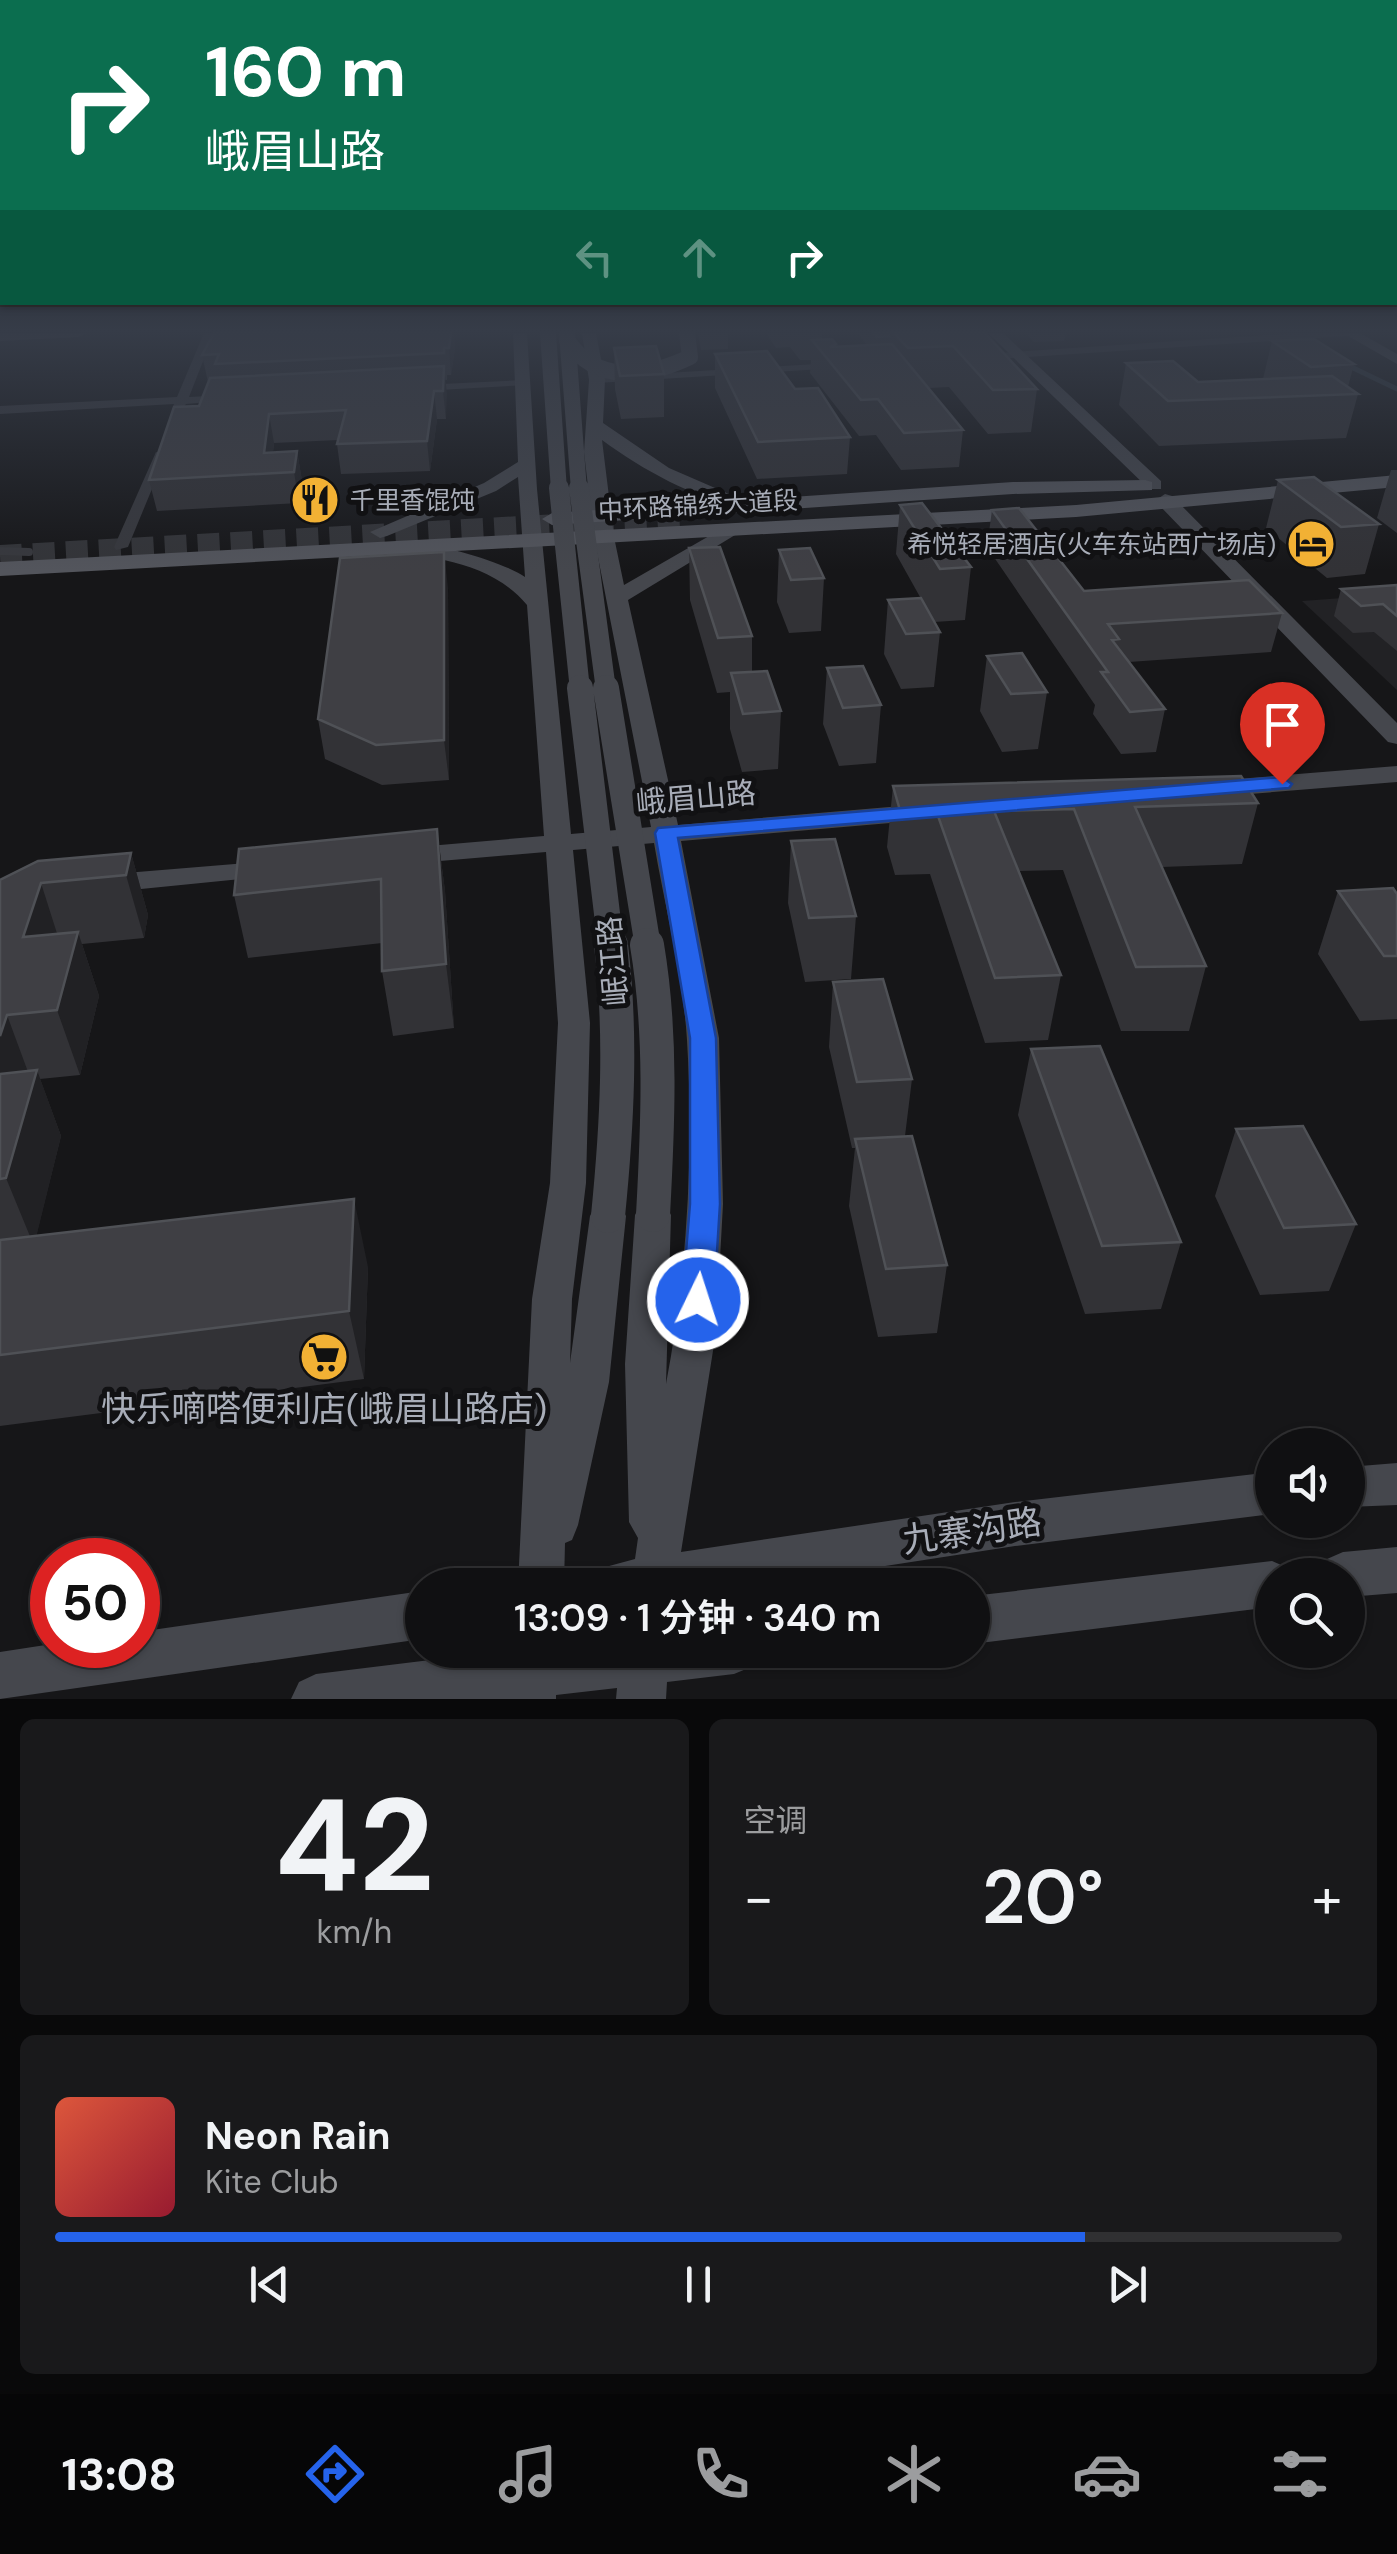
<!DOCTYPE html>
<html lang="zh">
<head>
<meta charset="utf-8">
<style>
  :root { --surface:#101012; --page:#19191b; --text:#f1f3f6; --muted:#9c9d9f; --line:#303032; --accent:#2563eb }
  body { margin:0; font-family:"DM Sans","Noto Sans SC",sans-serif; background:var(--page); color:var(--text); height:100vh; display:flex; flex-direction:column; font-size:38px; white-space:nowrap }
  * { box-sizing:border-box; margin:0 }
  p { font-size:32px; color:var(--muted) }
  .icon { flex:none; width:55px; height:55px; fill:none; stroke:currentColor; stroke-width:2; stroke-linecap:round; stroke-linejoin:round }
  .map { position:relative; height:1699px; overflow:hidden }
  .panel { display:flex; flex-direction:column; gap:20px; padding:20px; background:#09090a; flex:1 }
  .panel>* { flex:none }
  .guide { position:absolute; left:0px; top:0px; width:1398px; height:305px; box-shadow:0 2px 8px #0004,0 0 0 2px var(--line); background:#0b6e4f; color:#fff; overflow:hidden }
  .controls { position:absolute; left:1255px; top:1428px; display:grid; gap:20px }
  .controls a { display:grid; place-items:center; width:110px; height:110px; border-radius:50%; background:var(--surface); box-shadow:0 2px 8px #0004,0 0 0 2px var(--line); font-size:50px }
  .speed { position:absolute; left:30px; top:1538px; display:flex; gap:20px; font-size:50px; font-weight:700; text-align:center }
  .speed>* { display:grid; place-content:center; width:130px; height:130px; border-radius:50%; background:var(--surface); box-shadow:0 2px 8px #0004,0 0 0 2px var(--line); line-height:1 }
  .speed .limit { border:15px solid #d22; background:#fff; color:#111 }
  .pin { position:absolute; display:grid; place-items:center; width:85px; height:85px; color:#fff; margin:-102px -42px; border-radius:50% 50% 50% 0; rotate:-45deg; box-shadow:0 0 10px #0007 }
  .pin .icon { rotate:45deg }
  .me { position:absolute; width:110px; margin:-55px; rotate:4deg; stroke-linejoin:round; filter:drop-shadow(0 0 8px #0008) }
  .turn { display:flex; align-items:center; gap:35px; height:210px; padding:0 40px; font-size:45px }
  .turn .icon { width:130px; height:130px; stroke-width:2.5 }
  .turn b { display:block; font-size:70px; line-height:85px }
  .lanes { display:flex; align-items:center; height:95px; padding:0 40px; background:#0003; justify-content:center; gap:50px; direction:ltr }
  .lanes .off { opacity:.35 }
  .big { font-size:75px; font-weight:600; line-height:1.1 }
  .panel .tile { flex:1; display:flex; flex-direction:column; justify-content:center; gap:15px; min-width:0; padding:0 35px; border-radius:15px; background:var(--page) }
  .panel .dial { align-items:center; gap:0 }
  .dial b { font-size:130px; line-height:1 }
  .song { display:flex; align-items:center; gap:30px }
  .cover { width:120px; height:120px; border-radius:15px; background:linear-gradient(135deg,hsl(10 70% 55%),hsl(350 70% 35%)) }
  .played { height:10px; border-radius:5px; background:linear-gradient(90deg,var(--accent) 80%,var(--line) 80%) }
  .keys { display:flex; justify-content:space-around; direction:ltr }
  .heat { display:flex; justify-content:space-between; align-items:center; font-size:55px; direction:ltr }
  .panel .tiles { flex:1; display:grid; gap:20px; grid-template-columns:1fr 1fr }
  .tile:last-child { grid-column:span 2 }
  .trip { position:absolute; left:405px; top:1568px; width:585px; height:100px; border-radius:50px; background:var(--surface); box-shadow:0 2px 8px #0004,0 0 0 2px var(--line); font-weight:600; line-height:100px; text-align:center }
  .dock { display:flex; height:160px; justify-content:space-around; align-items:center; background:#060607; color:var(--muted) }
  .dock .icon { width:70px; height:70px }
  .dock .on { color:var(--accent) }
  .dock b { font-size:45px; color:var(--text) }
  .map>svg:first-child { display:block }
  .built { fill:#222225 }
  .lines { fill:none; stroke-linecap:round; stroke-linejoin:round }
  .stream { stroke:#2c353c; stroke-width:5 }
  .primary-tunnel { stroke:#333438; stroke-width:22; stroke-dasharray:22 11; stroke-linecap:butt }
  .lane { stroke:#37383d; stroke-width:8 }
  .street { fill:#37383d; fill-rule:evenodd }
  .secondary { fill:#45474d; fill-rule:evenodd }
  .primary { fill:#53555c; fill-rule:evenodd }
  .secondary-bridge-far3 { stroke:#45474d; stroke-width:16 }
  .secondary-bridge-far2 { stroke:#45474d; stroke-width:20 }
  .secondary-bridge-far1 { stroke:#45474d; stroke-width:26 }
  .secondary-bridge { stroke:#45474d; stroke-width:34 }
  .wall { fill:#323236 }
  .shaded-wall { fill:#212124 }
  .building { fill:#3f3f44; stroke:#4f5156; stroke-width:2.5 }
  .route { fill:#2563eb; stroke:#184099; stroke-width:2.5 }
  .labels { text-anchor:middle; stroke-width:10; stroke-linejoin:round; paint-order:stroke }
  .far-poi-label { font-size:25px; fill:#a8adb8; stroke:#111113; text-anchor:start }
  .far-street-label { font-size:25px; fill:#a8adb8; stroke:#111113 }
  .street-label { font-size:30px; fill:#a8adb8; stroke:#111113 }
  .near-poi-label { font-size:35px; fill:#a8adb8; stroke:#111113 }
  .near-street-label { font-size:35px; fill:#a8adb8; stroke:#111113 }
</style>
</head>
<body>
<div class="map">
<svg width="1397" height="1699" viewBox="0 0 1397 1699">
  <rect width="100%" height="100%" fill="#161618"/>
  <path class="built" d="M1397 594V690L1302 601Z"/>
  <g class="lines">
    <path class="stream" d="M1347 365 1397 389"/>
    <path class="primary-tunnel" d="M592 531 688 525
      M0 556 592 523"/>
    <path class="lane" d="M0 551 29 552"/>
    <path class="street" d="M204 333H214L189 397 228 395 232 396V400L186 404 178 414 172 410 174 404 0 414V406L177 397Z
      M1299 333H1351L1346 336 998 359 993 356 998 353Z
      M834 363 839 366 838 368 597 383 591 380 597 377Z
      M523 380 529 383 527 385 421 391 415 388 421 385Z
      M156 452 166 455 128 547 116 550 114 547Z"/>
    <path class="secondary" d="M0 333H86L79 337 0 341Z
      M513 333H527L537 489 571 834 651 827 594 537 584 452 589 380 582 333H596L605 380 603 423 669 468 752 504 743 510C692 496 644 471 602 440L614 537 624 585 723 528 730 526 740 532 628 600 678 825 925 804 938 812 925 820 681 841 719 1038 723 1204 716 1332 681 1552 1015 1502 1272 1472V1514L1015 1546 762 1585H591L598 1569 635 1559 638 1538 629 1522 625 1364 635 1215 640 1205 653 1200 666 1205 671 1215 666 1384C687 1273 694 1154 687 1040 683 975 665 908 654 843L573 850 590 1023 586 1183 572 1299 570 1363 590 1216 595 1206 608 1201 621 1206 626 1216 609 1382 578 1525 572 1540 565 1543 564 1585H518L532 1299 550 1183 558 1023 546 852 405 864 391 856 405 848 544 836 527 605C506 580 477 567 444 560 427 557 403 559 390 548 409 532 505 562 525 577L518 477 496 491 387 536 380 538 370 532 484 483 518 462Z
      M988 333H1003L1161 481V489H1149Z
      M1343 333H1360L1397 354V364Z
      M1165 494 1172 496 1397 723V744L1388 742 1158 504 1156 500Z
      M1397 766V782L1212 797 1199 789 1212 781Z
      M272 861 286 869 282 875 101 893 91 890 87 884 91 878 101 875Z
      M1397 1463V1505L1348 1507V1467Z
      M1397 1547V1593L1348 1597V1575H1320L1327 1559 1343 1552Z
      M1272 1561 1288 1568 1291 1575H1272V1607L972 1644V1596Z
      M422 1591V1639L0 1699V1652L52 1644 138 1645V1632Z
      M512 1650H758L751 1667 734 1674 667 1682 666 1699H616L617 1688 556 1695V1699H291L299 1682 316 1674Z"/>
    <path class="primary" d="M1397 475V487L1076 517 0 576V562L1076 505Z
      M1145 480 1152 482V490L1013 494 552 525 542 519 552 513 1013 482Z"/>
    <path class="secondary-bridge-far3" d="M548 333 559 490
      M567 333 579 490
      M567 340C596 384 646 378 690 357L687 333"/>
    <path class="secondary-bridge-far2" d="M559 488 580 690
      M579 488 606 690"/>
    <path class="secondary-bridge-far1" d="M580 688 611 947
      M606 688 648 947"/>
    <path class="secondary-bridge" d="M647 945C662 1034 658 1124 653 1215
      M608 1216C617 1126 622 1035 611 945"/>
  </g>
  <path class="wall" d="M214 333H454L455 348 451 375H447V380H445L446 419H437L430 471 341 474 337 444 338 440 274 443 273 452 297 451 302 481 299 503 157 511 149 480 199 406 208 382 202 355Z
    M698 333H728V349L701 350Z
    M766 333H822V340L836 344 835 347 867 345 857 333H985L1037 389 1031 432 988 434 949 387 929 388 963 430 959 467 901 470 876 435 859 436 810 373 811 360H800L790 347 776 348Z
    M1026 333H1066L1064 341 1034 342Z
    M1272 341 1354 364 1348 387 1358 394 1346 438 1159 446 1119 405 1126 363 1198 382 1263 379Z
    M614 348 664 374V417L621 419 615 389Z
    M715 354 795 389 850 437 847 474 757 479 715 388Z
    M1391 470H1397V533L1377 518Z
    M1278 480 1379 524 1365 574 1327 578 1266 528Z
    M900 505 971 567 965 620 934 622 896 554Z
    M992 510 1084 591 1282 613 1271 652 1129 662 1165 709 1156 752 1121 754 1093 714 1095 705 987 547Z
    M689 548 752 636V672L781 711 778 769 742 772 730 729V692L717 693 690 600Z
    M779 550 824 578 821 631 789 633 777 602Z
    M1397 585V651L1374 632 1353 633 1334 616 1341 589Z
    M448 588 449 780 382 785 325 759 318 719Z
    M888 600 940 632 934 687 901 689 884 654Z
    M987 656 1047 692 1038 749 1002 752 980 711Z
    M827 668 881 705 876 763 839 766 823 724Z
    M893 786 1258 803 1242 864 1162 867 1206 966 1189 1031H1121L1063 870 1018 871 1061 975 1048 1040 985 1043 930 874 895 875 887 847Z
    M437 829 445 891 454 1028 393 1036 382 971V943L248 958 234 895Z
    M791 841 856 916 851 979 805 982 788 903Z
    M131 853 148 915 144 938 82 944 99 996 80 1075 40 1079 61 1136 36 1236 368 1267 364 1379 0 1426V880Z
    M1338 891 1397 894V1019L1360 1021 1318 954Z
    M833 982 912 1079 905 1136 947 1265 937 1333 878 1337 849 1206 855 1148H852L829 1047Z
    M1031 1049 1181 1242 1161 1309 1085 1314 1018 1115Z
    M1236 1129 1356 1224 1329 1291 1260 1295 1215 1196Z"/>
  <path class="shaded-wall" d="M451 333H454L455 348 451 375 449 348Z
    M444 366 447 394 446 419 443 391Z
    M434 391 437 419 430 471 427 441Z
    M269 414 274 443 270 473 264 453Z
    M297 451 302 481 299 503 294 472Z
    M444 552 448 588 449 780 444 740Z
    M437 829 445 891 454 1028 446 964Z
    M131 853 148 915 144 938 126 875Z
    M41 883 61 946 23 937Z
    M78 932 99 996 80 1075 57 1010Z
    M7 1015 31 1080 0 1107V1036Z
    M37 1070 61 1136 34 1246 6 1178Z
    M354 1199 368 1267 364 1379 349 1311Z"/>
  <path class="building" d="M214 333H451L449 348H444V353L215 364 219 354 202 355Z
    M874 333H889V336L877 337Z
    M894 333H985L1037 389 993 390 953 346 908 348Z
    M832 339 836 344 830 347 892 344 963 430 904 433 878 399 861 400 812 340Z
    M1314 339 1354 364 1311 367 1272 341Z
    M656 346 664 374 620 376 614 348Z
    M767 351 795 389 818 388 850 437 758 442 715 354Z
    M1173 361 1198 382 1332 376 1358 394 1168 401 1126 363Z
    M444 366 443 391H434L427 441 337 444 346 410 269 414 264 453 297 451 294 472 149 480 174 407 199 406 210 378Z
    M1314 477 1379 524 1341 527 1278 480Z
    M922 503 971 567 940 569 900 505Z
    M1019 508 1084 591 1249 580 1282 613 1108 624 1119 639 1112 640 1165 709 1130 712 1101 672H1108L992 510Z
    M720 547 752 636 718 638 689 548Z
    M810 548 824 578 791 580 779 550Z
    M444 552V740L376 745 318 719 340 558Z
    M1397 585V616L1383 604 1361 606 1341 589Z
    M921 598 940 632 906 634 888 600Z
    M1022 653 1047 692 1011 694 987 656Z
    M863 666 881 705 843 708 827 668Z
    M767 671 781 711 743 714 731 673Z
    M1241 776 1258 803 1135 807 1206 966 1136 967 1074 809 994 811 1061 975 995 978 937 813 901 814 893 786Z
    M437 829 446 964 382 971 381 879 234 895 239 849Z
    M835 839 856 916 809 918 791 841Z
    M131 853 126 875 41 883 23 937 78 932 57 1010 7 1015 0 1036V880L38 861Z
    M1393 888 1397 894V956H1384L1338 891Z
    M883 979 912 1079 857 1082 833 982Z
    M1100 1046 1181 1242 1102 1246 1031 1049Z
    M37 1070 6 1178 0 1179V1074Z
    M1303 1126 1356 1224 1284 1228 1236 1129Z
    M912 1136 947 1265 886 1269 855 1139Z
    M354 1199 349 1311 0 1355V1240Z"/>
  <linearGradient id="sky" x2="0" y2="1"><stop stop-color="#0c0c0d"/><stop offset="0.58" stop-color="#363c48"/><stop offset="1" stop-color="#363c48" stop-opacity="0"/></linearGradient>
  <rect width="1397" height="571" fill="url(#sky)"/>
  <path class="route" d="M1282 777 1292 784 1289 788 678 838 716 1038 720 1204 714 1300 709 1310 698 1314 687 1310 682 1300 690 1204V1038L655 833 658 828Z"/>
  <defs>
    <g id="restaurant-disc" transform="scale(2.5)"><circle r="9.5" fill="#f2b134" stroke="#111113"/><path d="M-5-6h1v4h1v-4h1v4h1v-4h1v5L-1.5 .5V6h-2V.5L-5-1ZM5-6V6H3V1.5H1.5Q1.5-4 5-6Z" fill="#111"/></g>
    <g id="hotel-disc" transform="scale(2.5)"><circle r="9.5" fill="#f2b134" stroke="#111113"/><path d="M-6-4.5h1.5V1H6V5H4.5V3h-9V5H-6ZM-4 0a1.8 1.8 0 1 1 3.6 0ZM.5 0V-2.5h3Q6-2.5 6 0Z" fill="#111"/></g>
    <g id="supermarket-disc" transform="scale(2.5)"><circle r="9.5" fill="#f2b134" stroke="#111113"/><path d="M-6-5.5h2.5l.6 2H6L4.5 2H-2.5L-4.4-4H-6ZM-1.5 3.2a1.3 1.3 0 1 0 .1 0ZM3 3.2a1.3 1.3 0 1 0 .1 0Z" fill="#111"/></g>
  </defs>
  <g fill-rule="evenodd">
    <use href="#restaurant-disc" x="315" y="500"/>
    <use href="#hotel-disc" x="1311" y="544"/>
    <use href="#supermarket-disc" x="324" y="1357"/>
  </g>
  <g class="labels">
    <g class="far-poi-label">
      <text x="350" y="509">千里香馄饨</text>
      <text x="1276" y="553" text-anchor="end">希悦轻居酒店(火车东站西广场店)</text>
    </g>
    <g class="far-street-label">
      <text transform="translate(698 505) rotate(-3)" y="9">中环路锦绣大道段</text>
    </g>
    <g class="street-label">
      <text transform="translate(696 798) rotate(-5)" y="10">峨眉山路</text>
      <text transform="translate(613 961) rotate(-95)" y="10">岷江路</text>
    </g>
    <g class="near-poi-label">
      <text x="324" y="1421">快乐嘀嗒便利店(峨眉山路店)</text>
    </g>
    <g class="near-street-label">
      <text transform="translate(972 1531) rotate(-8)" y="12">九寨沟路</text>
    </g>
  </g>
</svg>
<div class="controls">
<a><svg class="icon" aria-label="sound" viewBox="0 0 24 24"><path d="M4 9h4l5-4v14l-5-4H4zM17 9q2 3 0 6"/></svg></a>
<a><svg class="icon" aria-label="search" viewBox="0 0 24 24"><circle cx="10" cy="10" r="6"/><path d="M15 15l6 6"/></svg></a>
</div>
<div class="speed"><div class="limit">50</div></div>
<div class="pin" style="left:1282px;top:784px;background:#d93025"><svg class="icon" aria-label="arrive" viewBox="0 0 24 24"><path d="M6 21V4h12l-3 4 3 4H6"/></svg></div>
<svg class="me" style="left:698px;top:1300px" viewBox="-20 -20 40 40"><circle r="17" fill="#2563eb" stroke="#fff" stroke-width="3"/><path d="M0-11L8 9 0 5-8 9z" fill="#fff"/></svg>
<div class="trip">13:09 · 1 分钟 · 340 m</div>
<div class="guide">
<div class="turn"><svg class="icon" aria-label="right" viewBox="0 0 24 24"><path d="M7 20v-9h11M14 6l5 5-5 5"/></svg><div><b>160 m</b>峨眉山路</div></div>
<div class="lanes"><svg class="icon off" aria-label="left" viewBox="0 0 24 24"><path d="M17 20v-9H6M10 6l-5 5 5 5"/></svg><svg class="icon off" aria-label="ahead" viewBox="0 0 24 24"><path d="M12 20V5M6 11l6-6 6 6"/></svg><svg class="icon" aria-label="right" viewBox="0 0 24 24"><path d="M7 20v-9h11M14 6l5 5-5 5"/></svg></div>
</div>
</div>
<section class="panel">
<div class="tiles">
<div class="tile dial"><b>42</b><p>km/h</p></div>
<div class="tile"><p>空调</p>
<div class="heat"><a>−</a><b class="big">20°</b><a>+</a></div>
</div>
<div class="tile">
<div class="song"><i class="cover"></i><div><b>Neon Rain</b><p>Kite Club</p></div></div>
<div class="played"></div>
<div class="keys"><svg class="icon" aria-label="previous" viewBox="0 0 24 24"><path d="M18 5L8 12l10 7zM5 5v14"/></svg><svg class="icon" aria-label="pause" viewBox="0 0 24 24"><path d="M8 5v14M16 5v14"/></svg><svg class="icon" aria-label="next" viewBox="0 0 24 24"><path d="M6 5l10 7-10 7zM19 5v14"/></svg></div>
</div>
</div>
</section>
<nav class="dock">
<b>13:08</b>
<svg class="icon on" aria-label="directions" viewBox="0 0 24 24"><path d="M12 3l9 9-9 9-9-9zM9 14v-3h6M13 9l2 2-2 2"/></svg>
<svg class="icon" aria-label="music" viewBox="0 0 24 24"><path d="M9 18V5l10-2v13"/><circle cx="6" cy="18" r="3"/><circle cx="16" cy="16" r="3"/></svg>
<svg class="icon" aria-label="phone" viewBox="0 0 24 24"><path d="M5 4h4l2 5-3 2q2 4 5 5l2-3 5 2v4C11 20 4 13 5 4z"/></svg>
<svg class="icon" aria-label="climate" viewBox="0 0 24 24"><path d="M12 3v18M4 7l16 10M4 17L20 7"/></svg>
<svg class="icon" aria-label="car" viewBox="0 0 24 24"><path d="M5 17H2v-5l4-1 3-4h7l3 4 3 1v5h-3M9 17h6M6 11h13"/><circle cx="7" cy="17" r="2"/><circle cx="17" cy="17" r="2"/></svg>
<svg class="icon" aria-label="filters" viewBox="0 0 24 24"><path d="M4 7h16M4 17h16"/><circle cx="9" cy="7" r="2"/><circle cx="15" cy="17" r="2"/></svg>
</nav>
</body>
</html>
